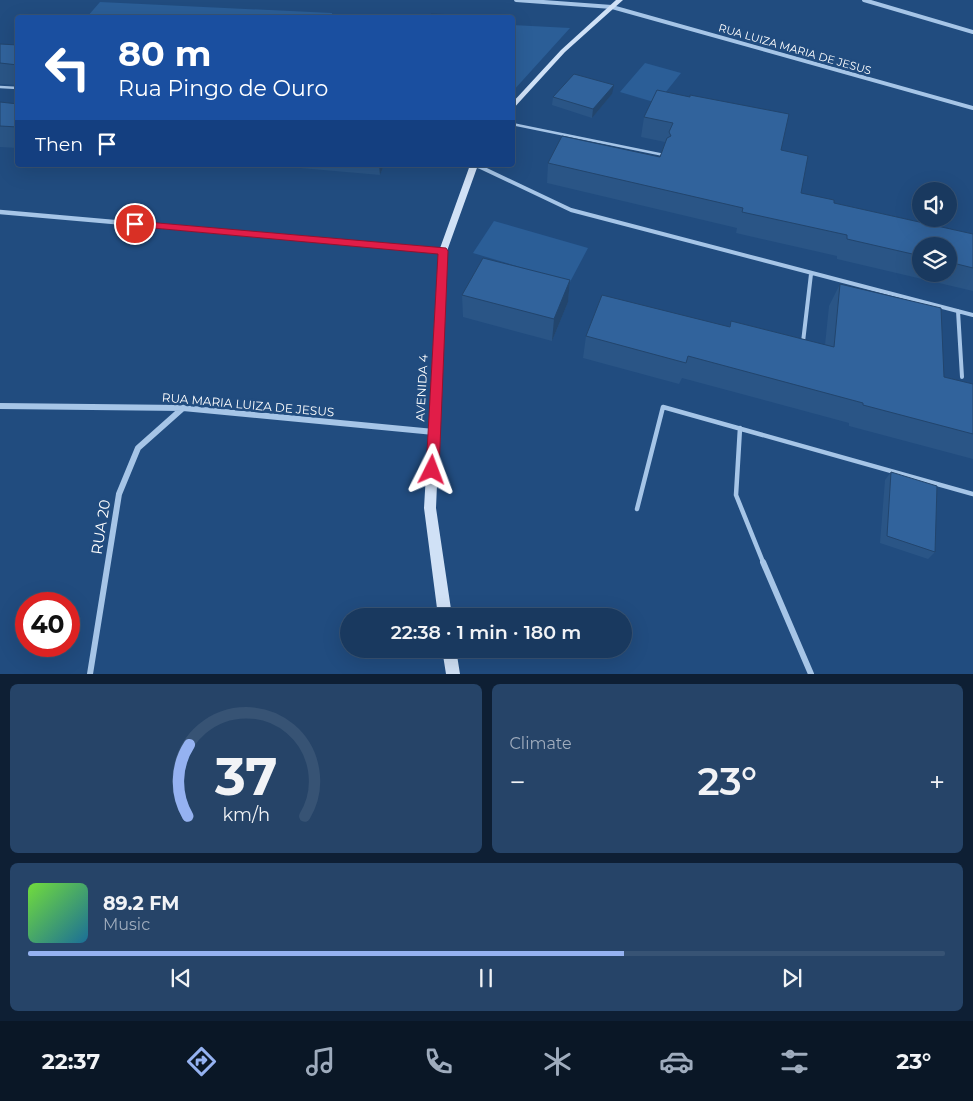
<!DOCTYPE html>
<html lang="en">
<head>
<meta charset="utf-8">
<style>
  :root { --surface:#19395f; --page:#264468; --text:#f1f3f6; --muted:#9facbd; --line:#375374; --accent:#95b2f1 }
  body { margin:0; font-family:Montserrat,sans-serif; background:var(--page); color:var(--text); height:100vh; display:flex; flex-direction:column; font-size:19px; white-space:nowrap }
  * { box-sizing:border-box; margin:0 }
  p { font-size:16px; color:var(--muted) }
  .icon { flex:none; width:28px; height:28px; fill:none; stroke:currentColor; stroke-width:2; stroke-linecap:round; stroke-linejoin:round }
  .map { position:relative; height:674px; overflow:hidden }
  .sheet { display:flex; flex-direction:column; gap:10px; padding:10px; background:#0e1f34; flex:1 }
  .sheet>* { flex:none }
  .banner { position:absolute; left:15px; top:15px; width:500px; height:152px; border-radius:5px; box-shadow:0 5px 20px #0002,0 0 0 1px var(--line); background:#1a4fa0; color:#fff; overflow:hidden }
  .tools { position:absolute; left:912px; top:182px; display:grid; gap:10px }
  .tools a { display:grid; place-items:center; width:45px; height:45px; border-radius:50%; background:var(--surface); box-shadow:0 5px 20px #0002,0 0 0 1px var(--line); font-size:25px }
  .speed { position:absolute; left:15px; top:592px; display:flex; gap:10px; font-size:25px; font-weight:700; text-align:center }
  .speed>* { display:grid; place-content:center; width:65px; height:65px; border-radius:50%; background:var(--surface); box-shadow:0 5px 20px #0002,0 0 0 1px var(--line); line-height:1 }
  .speed .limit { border:8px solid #d22; background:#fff; color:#111 }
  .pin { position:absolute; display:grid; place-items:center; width:42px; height:42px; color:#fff; margin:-21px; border:2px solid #fff; border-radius:50%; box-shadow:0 1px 5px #0007 }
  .me { position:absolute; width:55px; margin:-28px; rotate:3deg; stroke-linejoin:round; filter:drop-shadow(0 0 4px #0008) }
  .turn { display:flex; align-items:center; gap:18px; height:105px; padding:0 20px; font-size:22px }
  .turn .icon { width:65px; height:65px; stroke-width:2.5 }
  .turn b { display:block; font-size:35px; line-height:42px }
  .then { display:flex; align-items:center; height:48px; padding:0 20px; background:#0003; gap:10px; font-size:19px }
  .big { font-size:38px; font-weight:600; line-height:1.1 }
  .sheet .widget { flex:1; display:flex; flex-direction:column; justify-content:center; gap:8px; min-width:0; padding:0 18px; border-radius:8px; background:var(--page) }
  .sheet .dial { align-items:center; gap:0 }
  .dial svg { height:130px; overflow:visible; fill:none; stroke:var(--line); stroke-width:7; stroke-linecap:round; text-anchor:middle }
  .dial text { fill:var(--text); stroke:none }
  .song { display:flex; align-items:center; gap:15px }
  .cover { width:60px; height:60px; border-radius:8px; background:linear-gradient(135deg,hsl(100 70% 55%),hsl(200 70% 35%)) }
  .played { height:5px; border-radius:2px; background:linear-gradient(90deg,var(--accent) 65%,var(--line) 65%) }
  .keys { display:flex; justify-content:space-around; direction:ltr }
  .heat { display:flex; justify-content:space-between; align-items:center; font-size:28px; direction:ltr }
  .sheet .tiles { flex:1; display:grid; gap:10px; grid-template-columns:1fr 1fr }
  .widget:last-child { grid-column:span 2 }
  .trip { position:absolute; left:340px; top:608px; width:292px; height:50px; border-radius:25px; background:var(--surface); box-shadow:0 5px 20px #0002,0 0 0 1px var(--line); font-weight:600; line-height:50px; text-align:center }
  .tabs { display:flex; height:80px; justify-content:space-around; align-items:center; background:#0a1726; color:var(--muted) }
  .tabs .icon { width:35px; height:35px }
  .tabs .current { color:var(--accent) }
  .tabs b { font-size:22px; color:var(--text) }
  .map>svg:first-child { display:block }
  .green { fill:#2b5e97 }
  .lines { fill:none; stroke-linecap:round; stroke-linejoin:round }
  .lane-far2 { stroke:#a6c5e7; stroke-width:2.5 }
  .lane-far1 { stroke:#a6c5e7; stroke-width:4 }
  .lane { stroke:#a6c5e7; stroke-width:4.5 }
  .street-far2 { stroke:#a6c5e7; stroke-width:4 }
  .street-far1 { stroke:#a6c5e7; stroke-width:4.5 }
  .street { stroke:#a6c5e7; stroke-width:6 }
  .secondary { fill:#d0e1f6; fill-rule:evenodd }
  .wall { fill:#2a5586; fill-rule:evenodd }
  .shaded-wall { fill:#22456d }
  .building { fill:#31639c; stroke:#22456d }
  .route { fill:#e11d48; stroke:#92132f }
  .labels { text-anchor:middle; stroke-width:5; stroke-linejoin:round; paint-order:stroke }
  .far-street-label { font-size:11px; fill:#fff; stroke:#214c7f }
  .street-label { font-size:12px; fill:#fff; stroke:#214c7f }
  .near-street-label { font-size:15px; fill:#fff; stroke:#214c7f }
</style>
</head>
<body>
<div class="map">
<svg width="973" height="674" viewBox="0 0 973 674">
  <rect width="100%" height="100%" fill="#214c7f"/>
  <path class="green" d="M100 2 332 13V15L381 17H87Z
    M512 25 570 28 513 91H512Z
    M645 63 681 73 657 103 620 92Z
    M494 221 588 248 570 282 473 253Z"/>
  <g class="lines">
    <path class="lane-far2" d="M0 87 18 88
      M512 124 664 155
      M475 165 478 167"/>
    <path class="lane-far1" d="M476 165 571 210 973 315
      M958 311 962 377
      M803 342 811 274"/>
    <path class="lane" d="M740 428 736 495 763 562
      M637 509 663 407 973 494"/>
    <path class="street-far2" d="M516 0 612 7 973 108
      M864 0 973 32"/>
    <path class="street-far1" d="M0 212 443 251"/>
    <path class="street" d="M0 406 183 408 434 432
      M763 562 811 674
      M90 674 119 494 138 448 183 408"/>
    <path class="secondary" d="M616 0H623L565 52 512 110V103L561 50Z
      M470 165H478L447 251 436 508 452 616H438L424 508 439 251Z
      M442 649H456L460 674H446Z"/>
  </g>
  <path class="wall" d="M0 44 18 45V85L0 84Z
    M657 90 781 150 801 193 834 203 973 234V291L837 259V256L736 233 737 228 547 183 548 163 660 157 665 142 641 137 644 117ZM921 246H949V274H921Z
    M612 94 592 118 552 105 553 97Z
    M0 102 18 104V148L0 147Z
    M266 165H384L380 175Z
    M570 280 568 302 552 341 463 317 462 295Z
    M840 284 944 377 973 384V459L849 426V423L682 378 679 384 583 358 586 336 729 327 731 321 825 345 829 306Z
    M891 472 935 552 928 559 880 543 885 480Z"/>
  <path class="shaded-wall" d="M614 85 612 94 592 118 593 109Z
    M379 165H384L380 175Z
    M570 280 568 302 552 341 554 319Z"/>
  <path class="building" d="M431 14 485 16V18H430Z
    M0 44 18 45V65L0 63Z
    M574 74 614 85 593 109 553 97Z
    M657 90 690 97V95L789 114 781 150 808 156 801 193 834 200V203L973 234V268L949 262V246H921V256L847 239V235L742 212 743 208 548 163 562 136 660 157 667 138 671 136 669 132 673 123 644 117Z
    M0 102 18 104V127L0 126Z
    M483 258 570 280 554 319 462 295Z
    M840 284 941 308 944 377 973 384V434L863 405V403L688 356 686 363 586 336 602 295 730 327 731 321 834 347Z
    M891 472 937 486 935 552 887 536Z"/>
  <path class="route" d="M135 221 446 248 448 251 439 470 437 474 432 476 428 474 426 470 438 254 131 226 130 224Z"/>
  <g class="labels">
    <g class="far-street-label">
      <text transform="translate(795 49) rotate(16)" y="4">RUA LUIZA MARIA DE JESUS</text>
    </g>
    <g class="street-label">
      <text transform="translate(422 388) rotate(-87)" y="4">AVENIDA 4</text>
      <text transform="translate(248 405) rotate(5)" y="4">RUA MARIA LUIZA DE JESUS</text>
    </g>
    <g class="near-street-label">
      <text transform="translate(101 527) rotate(-81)" y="5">RUA 20</text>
    </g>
  </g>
</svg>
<div class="tools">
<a><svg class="icon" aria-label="sound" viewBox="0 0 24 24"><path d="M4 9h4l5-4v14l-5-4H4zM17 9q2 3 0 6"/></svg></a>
<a><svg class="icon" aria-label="layers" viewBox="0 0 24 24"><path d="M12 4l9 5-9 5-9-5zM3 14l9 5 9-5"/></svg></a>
</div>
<div class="speed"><div class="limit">40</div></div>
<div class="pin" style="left:135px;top:224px;background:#d93025"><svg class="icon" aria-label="arrive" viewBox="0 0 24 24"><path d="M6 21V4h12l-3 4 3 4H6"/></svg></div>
<svg class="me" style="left:432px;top:470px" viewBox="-20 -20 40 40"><path d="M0-17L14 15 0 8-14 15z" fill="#e11d48" stroke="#fff" stroke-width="4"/></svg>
<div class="trip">22:38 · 1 min · 180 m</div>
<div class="banner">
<div class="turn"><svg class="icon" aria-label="left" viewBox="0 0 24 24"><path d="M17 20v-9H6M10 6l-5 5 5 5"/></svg><div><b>80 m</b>Rua Pingo de Ouro</div></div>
<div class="then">Then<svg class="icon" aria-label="arrive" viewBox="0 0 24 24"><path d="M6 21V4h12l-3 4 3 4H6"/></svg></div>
</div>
</div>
<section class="sheet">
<div class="tiles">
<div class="widget dial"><svg viewBox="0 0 100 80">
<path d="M14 69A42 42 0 1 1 86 69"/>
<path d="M14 69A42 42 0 0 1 15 25" stroke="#95b2f1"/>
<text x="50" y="56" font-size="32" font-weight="700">37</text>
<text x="50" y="72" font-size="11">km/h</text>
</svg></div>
<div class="widget"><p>Climate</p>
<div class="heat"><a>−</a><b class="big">23°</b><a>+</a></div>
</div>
<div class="widget">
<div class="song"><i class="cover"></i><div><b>89.2 FM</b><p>Music</p></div></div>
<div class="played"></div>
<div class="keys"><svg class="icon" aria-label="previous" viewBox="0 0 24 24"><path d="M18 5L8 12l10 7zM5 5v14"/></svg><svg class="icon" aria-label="pause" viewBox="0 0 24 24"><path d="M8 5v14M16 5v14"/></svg><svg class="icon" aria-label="next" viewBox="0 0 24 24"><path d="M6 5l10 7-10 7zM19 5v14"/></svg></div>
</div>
</div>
</section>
<nav class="tabs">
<b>22:37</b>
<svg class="icon current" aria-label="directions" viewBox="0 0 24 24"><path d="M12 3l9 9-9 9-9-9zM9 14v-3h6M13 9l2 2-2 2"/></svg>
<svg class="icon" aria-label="music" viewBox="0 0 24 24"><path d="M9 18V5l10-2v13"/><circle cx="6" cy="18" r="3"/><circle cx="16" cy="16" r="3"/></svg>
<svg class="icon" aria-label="phone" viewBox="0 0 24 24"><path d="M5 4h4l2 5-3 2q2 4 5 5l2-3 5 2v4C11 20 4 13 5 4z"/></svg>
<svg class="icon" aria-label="climate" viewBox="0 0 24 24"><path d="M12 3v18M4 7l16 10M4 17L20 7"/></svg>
<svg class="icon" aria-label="car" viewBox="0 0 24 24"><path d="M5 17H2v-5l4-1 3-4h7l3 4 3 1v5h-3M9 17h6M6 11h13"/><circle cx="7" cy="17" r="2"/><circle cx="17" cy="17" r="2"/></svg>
<svg class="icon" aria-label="filters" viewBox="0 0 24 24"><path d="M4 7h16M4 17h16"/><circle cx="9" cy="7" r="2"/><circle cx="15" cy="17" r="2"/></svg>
<b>23°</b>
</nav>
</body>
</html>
